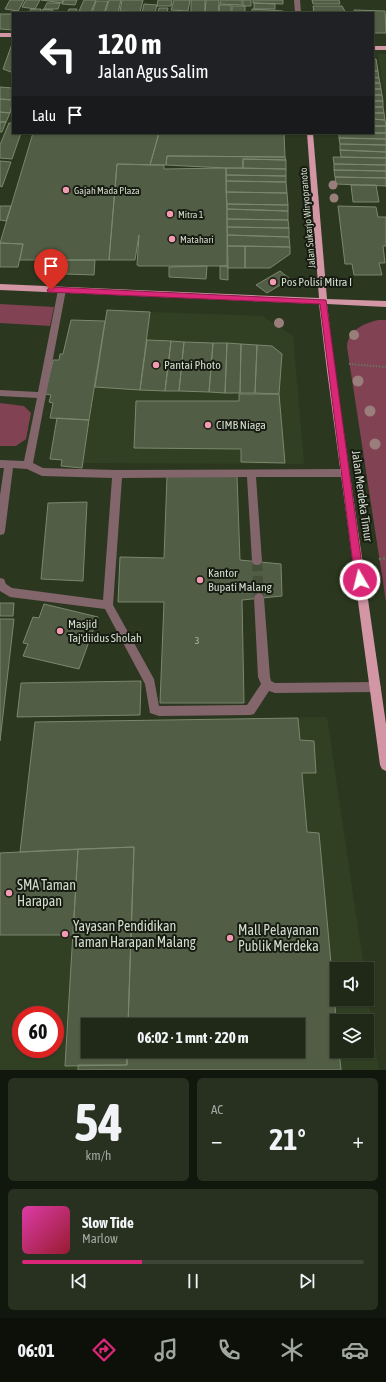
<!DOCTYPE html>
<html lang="id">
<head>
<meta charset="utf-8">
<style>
  :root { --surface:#202917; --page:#283120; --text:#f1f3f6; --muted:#a2a6a1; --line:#3d4536; --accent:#db2777 }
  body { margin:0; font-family:"Asap Condensed",sans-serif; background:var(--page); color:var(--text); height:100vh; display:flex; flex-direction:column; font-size:15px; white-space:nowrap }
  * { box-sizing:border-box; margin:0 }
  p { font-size:13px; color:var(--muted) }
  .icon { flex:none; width:22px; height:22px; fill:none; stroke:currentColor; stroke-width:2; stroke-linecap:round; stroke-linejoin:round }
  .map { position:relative; height:1070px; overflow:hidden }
  .sheet { display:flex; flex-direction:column; gap:8px; padding:8px; background:#12170d; flex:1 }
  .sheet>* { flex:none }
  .hud { position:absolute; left:12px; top:12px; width:362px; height:122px; border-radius:0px; box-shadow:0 1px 3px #0004,0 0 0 1px var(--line); background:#202124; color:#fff; overflow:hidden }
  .fabs { position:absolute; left:330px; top:962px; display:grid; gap:8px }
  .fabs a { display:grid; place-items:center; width:44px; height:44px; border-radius:0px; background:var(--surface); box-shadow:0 1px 3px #0004,0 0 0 1px var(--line); font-size:20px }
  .speed { position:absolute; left:12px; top:1006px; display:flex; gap:8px; font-size:20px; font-weight:700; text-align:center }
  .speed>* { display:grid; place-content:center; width:52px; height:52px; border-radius:50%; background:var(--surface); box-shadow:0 1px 3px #0004,0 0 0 1px var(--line); line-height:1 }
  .speed .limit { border:6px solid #d22; background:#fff; color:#111 }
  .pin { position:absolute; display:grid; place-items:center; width:34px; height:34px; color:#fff; margin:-41px -17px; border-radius:50% 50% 50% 0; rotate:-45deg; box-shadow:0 0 4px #0007 }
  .pin .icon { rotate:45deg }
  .me { position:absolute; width:44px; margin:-22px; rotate:352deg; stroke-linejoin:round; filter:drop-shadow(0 0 3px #0008) }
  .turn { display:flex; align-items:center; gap:14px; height:84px; padding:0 20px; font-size:18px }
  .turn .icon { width:52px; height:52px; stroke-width:2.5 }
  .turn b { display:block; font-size:28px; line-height:34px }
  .then { display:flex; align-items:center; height:38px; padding:0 20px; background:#0003; gap:8px; font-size:15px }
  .big { font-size:30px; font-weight:700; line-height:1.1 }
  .sheet .widget { flex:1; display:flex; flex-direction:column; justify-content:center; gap:6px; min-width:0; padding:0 14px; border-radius:6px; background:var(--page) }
  .sheet .dial { align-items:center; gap:0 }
  .dial b { font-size:52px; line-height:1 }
  .song { display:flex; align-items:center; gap:12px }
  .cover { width:48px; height:48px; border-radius:6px; background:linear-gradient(135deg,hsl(320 70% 55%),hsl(350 70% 35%)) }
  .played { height:4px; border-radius:2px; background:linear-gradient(90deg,var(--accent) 35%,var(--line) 35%) }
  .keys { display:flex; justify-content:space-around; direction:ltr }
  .heat { display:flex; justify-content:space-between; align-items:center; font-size:22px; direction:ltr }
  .sheet .tiles { flex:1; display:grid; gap:8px; grid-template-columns:1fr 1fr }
  .widget:last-child { grid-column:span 2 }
  .trip { position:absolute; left:81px; top:1018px; width:224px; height:40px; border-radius:0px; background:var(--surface); box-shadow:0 1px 3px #0004,0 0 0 1px var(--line); font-weight:700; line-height:40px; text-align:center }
  .tabs { display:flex; height:64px; justify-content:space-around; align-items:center; background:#0d1009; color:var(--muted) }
  .tabs .icon { width:28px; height:28px }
  .tabs .current { color:var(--accent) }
  .tabs b { font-size:18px; color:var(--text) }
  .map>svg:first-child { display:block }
  .built { fill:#314022; fill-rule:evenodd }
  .green { fill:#814254 }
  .building { fill:#515d44; stroke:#7b886e }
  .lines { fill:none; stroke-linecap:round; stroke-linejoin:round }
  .minor-tunnel { stroke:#445039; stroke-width:10; stroke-dasharray:10 5; stroke-linecap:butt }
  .path-far1 { stroke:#68725d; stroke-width:2; stroke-dasharray:1.5 1.5; stroke-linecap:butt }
  .path { stroke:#68725d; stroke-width:2.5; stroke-dasharray:2 2; stroke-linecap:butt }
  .minor { fill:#83656c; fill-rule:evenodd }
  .major { fill:#d396a5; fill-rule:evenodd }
  .tree { fill:#9a7e7b }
  .route { fill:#db2777; stroke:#8e194d }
  .poi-dot { fill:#f19ab1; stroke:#171c12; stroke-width:1.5 }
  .labels { text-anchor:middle; stroke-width:4; stroke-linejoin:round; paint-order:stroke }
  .far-poi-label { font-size:10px; fill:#d4dccd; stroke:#171c12; text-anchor:start }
  .far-street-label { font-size:10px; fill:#d4dccd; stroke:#171c12 }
  .number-label { font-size:10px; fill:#b3bcab }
  .poi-label { font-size:12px; fill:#d4dccd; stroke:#171c12; text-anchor:start }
  .street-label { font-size:12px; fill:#d4dccd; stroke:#171c12 }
  .near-poi-label { font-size:14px; fill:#d4dccd; stroke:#171c12; text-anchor:start }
</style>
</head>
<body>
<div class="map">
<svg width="386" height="1070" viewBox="0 0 386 1070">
  <rect width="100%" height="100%" fill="#2b371f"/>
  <path class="built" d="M378 54H386V103Z
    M150 312 262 316 293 336 304 464 83 463 95 387 140 389Z
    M327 717 364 969H337V999H367V990L379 1070H0V853L20 852 35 722ZM21 1015H55V1049H21ZM337 1021H367V1051H337ZM88 1025H298V1051H88Z"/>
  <path class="green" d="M0 304 54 307 50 326 0 323Z
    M378 320H386V602L347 347C348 330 363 324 378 320Z
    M0 403 24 406 31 413 26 439 16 446H0Z"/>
  <path class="building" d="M10 0H24L18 11 5 9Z
    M26 0H40L35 9 22 7Z
    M41 0H63L62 3Z
    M64 0H77L75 5 62 4Z
    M84 0H96L91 12 79 11Z
    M109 0H121L118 13H105Z
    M122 0H143L140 12 120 11Z
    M158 0H172L171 6H157Z
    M174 0H190L188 11 171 10Z
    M191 0H205V13H191Z
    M206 0H219V13H205Z
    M221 0H242V5L220 4Z
    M243 0H251V6H243Z
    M253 0H283V4L253 3Z
    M312 0H339L340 4H313Z
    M96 1H108L104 13H92Z
    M47 3H60L58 9H44Z
    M254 3 275 4V9H254Z
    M144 4 157 5 155 13H142Z
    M219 5H231V13H219Z
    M232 6H245V13H232Z
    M313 6H342L346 13H314Z
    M159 8H168L167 13H158Z
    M31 9H41L40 13H29Z
    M43 9 53 10 52 13H41Z
    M69 9H77L76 13H67Z
    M252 9 283 11V13H252Z
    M354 10 385 11 386 33H373V13H355Z
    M0 14H13V30L0 29Z
    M12 44 13 68 11 72 3 69Z
    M373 59H376L378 71H373Z
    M373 71H378L379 78 373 77Z
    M373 77 379 78 380 83H373Z
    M373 83H380L381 89H373Z
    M0 87 13 88V100L0 99Z
    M373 89H381L382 95H373Z
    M373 95H382L383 101H373Z
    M0 99 13 100 10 113 0 112Z
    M373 101H383V107H373Z
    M373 107H383L384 113H373Z
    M0 112 10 113 6 122H0Z
    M373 113H384L385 120 373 119Z
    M373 119 385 120 386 126H373Z
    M0 122H6L2 132H0Z
    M9 123H13V133H21L12 159 0 158V145Z
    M373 126H386V133H373Z
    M33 133H159L150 165 117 164 109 260H20L23 244 0 243Z
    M159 133H284L285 157 167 156 166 165H150Z
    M339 133H386V139L339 138Z
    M339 138 386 139V145L340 144Z
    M340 144 386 145V152L340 150Z
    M340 150 386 152V158L341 157Z
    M167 156 285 157 286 160 243 159V168H226L166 165Z
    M333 157 386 158V165L334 164Z
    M243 159 286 160V169L243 168Z
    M0 161 11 162 2 187 0 186Z
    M117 164 164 165V169L226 168 228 266H139L137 265 139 235 135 260H109Z
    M334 164 386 165V171L334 170Z
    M226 168 286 169V176L226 175Z
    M334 170 386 171V178L335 177Z
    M226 175 286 176V182L226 181Z
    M335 177 386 178V186L336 184Z
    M226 181 286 182 287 193 226 192Z
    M351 185H376L379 202H353Z
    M226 192 287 193 288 205 227 204Z
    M227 204 288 205V211L227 209Z
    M0 206H11L6 221 0 220Z
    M338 206 376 207 378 217H386V246H383L385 263H379L382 275H354L352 264H345Z
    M227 209 288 211V220L227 219Z
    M227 219 288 220 289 228 227 227Z
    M227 227 289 228V237L227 235Z
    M227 235 289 237 290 247 227 246Z
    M0 243 23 244 18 267H0Z
    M227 246H245V268H227Z
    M245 246 290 247V254L270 268H245Z
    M39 260H95L94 275 37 273Z
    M207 266 206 279 169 277V267Z
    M220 266H228V280L220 279Z
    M280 271 290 279 267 293 256 285Z
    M107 310 150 312 140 390 95 387Z
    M71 320 105 321 89 420 50 418 53 403 49 402 51 395 45 394 53 360H59L60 354H63Z
    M147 340 171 341 165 391 140 390Z
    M171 341 184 342 179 391H165Z
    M184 342 213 343 209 392 179 391Z
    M213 343H227L225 393 209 392Z
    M227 343 241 344 240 393H225Z
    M241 344 257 345 255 393H240Z
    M257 345 272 346 282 354 279 394 255 393Z
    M239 394H279L285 463 241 462V449L134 448 136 401H239Z
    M57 418 89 420 82 468 61 466 62 460 50 459Z
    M167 476H237L240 560 281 564 282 596 242 600 244 703H160L164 602H118L120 557 164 558Z
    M87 502 83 581 41 579 48 503Z
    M0 603H14L13 616H0Z
    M44 604 98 617 79 669 23 656 28 644 23 643 33 617 39 618Z
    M0 619H14L0 741Z
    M141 681 140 715 17 717 21 683Z
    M298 718 300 740 314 741 316 773H302L307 832 319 833 337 1028V1051H339L341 1070H78V1065H127V1051H298V1025H128L134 847 20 852 35 722Z
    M134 847 128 1025H88V1051H127V1065L65 1066 78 849Z
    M78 849 73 935H0V853Z"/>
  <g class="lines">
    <path class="minor-tunnel" d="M257 561 259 598"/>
    <path class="path-far1" d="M349 364 386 367"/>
    <path class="path" d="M379 559 386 558"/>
    <path class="minor" d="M294 0H300L301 13H295Z
      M62 287 66 290 33 463 43 468 117 470 345 469 350 473 345 477H256L262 561 261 564 257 565 253 564 252 561 247 477 122 478 113 605 154 679 159 706 247 705 261 684 258 677 254 598 255 595 259 593 263 595 264 598 270 677 271 681 275 683 375 682 379 683 381 687 379 691 375 692 275 693 269 691 254 714 250 715 159 716 150 713 145 684 105 609 10 597 0 591V578L4 579 6 584 12 588 103 600 112 478 42 476 27 469 13 468 5 531 4 534 0 535V495L4 468H0V460L24 461 37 398 0 396V390L38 392 58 290Z"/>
    <path class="major" d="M0 33H13V37H0Z
      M373 46H386V50H373Z
      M307 133H313L327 299 386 301V307L327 304 335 371 386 724V771L382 769 380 765 327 371 319 304 0 290V284L319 298Z"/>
  </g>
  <g class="tree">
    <circle cx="333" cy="185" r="4.5"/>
    <circle cx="334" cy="198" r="4.5"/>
    <circle cx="279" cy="323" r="5"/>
    <circle cx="354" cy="335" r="5"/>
    <circle cx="358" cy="381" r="5.5"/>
    <circle cx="370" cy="411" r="5.5"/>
    <circle cx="375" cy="444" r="5.5"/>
  </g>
  <path class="route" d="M51 287 326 300 364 580 363 583H356L355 580 320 304 48 292 47 290Z"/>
  <g class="poi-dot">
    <circle cx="66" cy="190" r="4"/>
    <circle cx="170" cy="214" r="4"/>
    <circle cx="172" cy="239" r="4"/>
    <circle cx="273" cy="282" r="4"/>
    <circle cx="156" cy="365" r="4"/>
    <circle cx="208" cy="425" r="4"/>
    <circle cx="200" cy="580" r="4"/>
    <circle cx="60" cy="631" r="4"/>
    <circle cx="9" cy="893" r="4"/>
    <circle cx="65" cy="934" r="4"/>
    <circle cx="230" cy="938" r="4"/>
  </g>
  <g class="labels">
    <g class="far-poi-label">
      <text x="74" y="194">Gajah Mada Plaza</text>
      <text x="178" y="218">Mitra 1</text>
      <text x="180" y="243">Matahari</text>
    </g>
    <g class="far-street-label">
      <text transform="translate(307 218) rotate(-95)" y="4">Jalan Sukarjo Wiryopranoto</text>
    </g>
    <g class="number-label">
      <text x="197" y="644">3</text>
    </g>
    <g class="poi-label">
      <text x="281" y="286">Pos Polisi Mitra I</text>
      <text x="164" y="369">Pantai Photo</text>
      <text x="216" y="429">CIMB Niaga</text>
      <text x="208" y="577">Kantor<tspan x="208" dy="14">Bupati Malang</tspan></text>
      <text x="68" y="628">Masjid<tspan x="68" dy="14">Taj'diidus Sholah</tspan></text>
    </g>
    <g class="street-label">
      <text transform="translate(362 496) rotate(82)" y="4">Jalan Merdeka Timur</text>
    </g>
    <g class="near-poi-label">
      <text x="17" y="890">SMA Taman<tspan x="17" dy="16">Harapan</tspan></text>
      <text x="73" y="931">Yayasan Pendidikan<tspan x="73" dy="16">Taman Harapan Malang</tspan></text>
      <text x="238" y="935">Mall Pelayanan<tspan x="238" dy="16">Publik Merdeka</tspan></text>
    </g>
  </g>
</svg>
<div class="fabs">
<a><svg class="icon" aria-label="sound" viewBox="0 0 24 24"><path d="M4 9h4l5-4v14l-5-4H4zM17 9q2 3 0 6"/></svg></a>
<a><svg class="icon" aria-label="layers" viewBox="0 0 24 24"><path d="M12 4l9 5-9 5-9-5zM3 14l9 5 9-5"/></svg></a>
</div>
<div class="speed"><div class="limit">60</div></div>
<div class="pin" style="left:51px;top:290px;background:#d93025"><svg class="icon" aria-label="arrive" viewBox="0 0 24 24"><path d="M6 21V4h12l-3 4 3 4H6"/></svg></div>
<svg class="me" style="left:360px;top:580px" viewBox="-20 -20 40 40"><circle r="17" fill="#db2777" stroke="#fff" stroke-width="3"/><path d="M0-11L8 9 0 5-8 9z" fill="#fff"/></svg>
<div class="trip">06:02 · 1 mnt · 220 m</div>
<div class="hud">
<div class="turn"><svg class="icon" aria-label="left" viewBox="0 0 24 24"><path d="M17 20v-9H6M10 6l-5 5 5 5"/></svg><div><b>120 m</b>Jalan Agus Salim</div></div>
<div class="then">Lalu<svg class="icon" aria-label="arrive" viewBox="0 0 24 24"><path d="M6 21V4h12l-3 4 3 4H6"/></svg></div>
</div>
</div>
<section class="sheet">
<div class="tiles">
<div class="widget dial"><b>54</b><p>km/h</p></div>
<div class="widget"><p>AC</p>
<div class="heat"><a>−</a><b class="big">21°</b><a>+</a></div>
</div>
<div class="widget">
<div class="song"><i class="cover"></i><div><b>Slow Tide</b><p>Marlow</p></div></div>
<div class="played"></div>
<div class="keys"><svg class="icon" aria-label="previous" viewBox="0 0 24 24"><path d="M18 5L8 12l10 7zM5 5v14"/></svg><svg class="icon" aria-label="pause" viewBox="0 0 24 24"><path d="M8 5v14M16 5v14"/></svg><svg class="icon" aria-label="next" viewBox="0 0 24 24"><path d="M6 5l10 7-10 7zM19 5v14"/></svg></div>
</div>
</div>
</section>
<nav class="tabs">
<b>06:01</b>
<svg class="icon current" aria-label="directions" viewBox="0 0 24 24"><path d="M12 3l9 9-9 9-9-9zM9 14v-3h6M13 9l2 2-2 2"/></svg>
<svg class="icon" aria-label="music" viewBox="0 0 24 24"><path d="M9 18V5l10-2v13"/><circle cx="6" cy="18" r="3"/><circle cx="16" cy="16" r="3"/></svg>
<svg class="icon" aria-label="phone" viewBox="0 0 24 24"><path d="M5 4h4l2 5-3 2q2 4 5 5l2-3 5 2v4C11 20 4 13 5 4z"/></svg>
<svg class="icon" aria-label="climate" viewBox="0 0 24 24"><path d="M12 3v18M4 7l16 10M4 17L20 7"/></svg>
<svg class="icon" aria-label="car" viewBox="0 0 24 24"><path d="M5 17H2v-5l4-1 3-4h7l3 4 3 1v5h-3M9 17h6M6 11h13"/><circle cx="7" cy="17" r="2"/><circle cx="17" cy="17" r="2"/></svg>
</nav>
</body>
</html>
